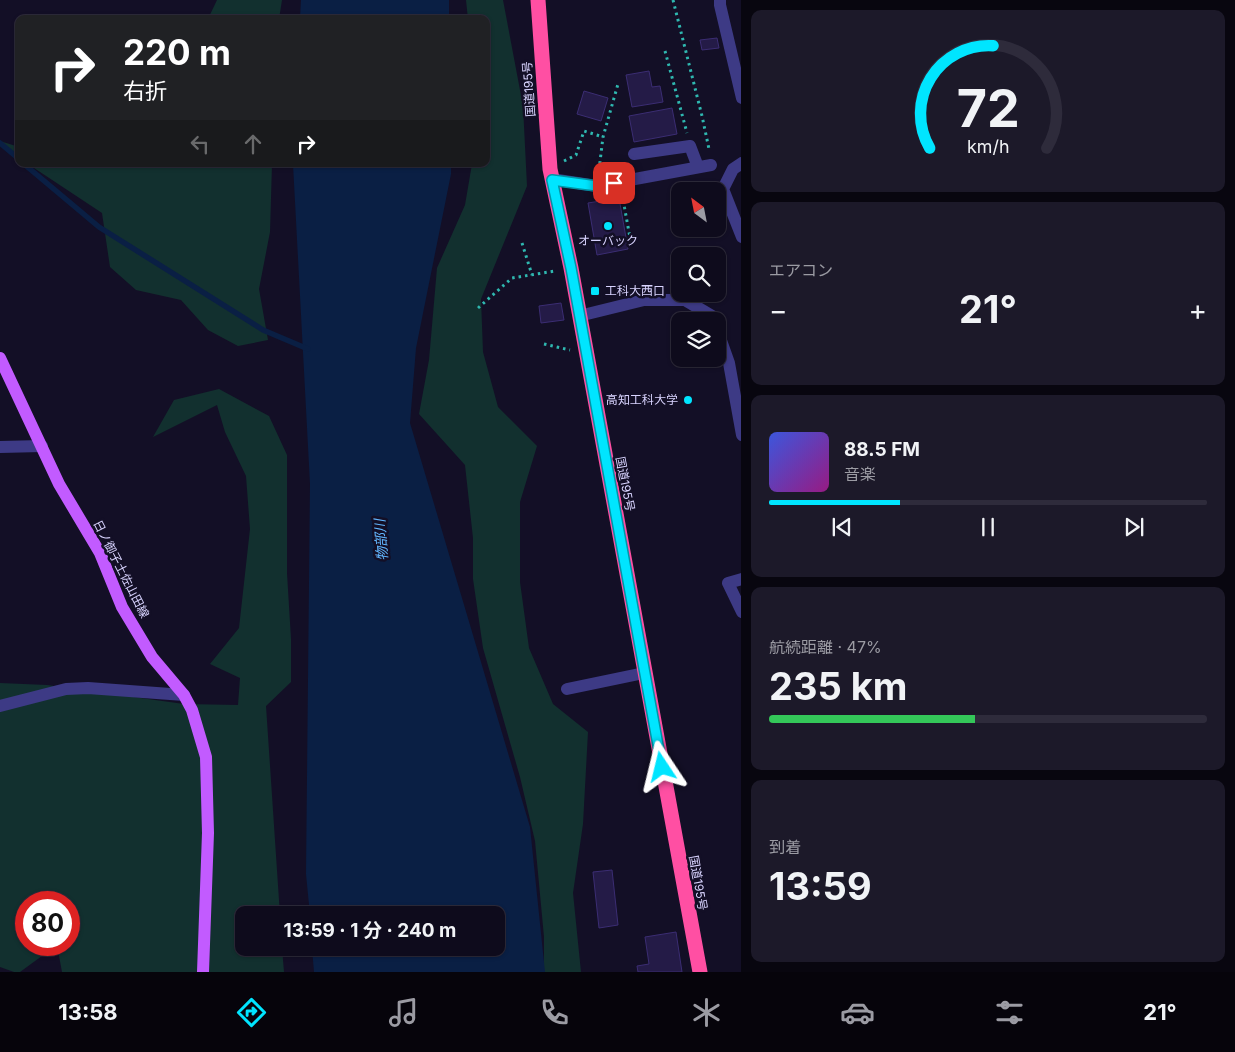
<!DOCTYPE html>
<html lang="ja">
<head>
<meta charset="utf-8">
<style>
  :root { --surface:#0e0b1c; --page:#1c1929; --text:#f1f3f6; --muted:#9b9ba3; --line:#2e2b3b; --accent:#00e5ff }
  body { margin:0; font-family:Inter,"Noto Sans JP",sans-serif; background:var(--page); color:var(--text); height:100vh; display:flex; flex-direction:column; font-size:19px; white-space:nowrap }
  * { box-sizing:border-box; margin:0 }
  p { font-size:16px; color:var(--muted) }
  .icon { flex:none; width:28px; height:28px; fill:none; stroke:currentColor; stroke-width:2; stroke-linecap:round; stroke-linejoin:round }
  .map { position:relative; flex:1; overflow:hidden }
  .drawer { display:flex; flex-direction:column; gap:10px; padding:10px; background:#08060f; width:494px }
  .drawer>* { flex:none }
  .guide { position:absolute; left:15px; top:15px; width:475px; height:152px; border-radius:10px; box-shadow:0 1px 4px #0004,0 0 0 1px var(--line); background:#202124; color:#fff; overflow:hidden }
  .needle { width:32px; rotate:328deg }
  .fabs { position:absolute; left:671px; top:182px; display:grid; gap:10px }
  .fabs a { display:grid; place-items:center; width:55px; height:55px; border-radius:10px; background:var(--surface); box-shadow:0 1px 4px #0004,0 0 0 1px var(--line); font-size:25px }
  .speed { position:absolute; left:15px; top:891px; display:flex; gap:10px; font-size:25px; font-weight:700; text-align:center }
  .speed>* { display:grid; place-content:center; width:65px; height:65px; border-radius:50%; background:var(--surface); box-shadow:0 1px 4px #0004,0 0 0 1px var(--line); line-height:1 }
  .speed .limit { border:8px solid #d22; background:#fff; color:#111 }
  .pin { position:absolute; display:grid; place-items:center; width:42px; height:42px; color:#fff; margin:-21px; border-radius:10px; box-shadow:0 2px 8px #0006 }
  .me { position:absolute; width:55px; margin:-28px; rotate:350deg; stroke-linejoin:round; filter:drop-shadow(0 0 4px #0008) }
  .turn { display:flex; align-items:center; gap:18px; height:105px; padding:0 25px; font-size:22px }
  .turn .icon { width:65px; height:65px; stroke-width:2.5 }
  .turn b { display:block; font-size:35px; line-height:42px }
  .lanes { display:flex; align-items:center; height:48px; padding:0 25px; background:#0003; justify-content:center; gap:25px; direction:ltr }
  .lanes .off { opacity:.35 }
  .big { font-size:38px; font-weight:700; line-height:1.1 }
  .drawer .card { flex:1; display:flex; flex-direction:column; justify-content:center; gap:8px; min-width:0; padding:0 18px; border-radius:10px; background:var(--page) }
  .drawer .dial { align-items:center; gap:0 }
  .dial svg { height:130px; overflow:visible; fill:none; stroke:var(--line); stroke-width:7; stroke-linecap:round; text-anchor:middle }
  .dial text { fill:var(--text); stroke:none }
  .song { display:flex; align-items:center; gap:15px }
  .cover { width:60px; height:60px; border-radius:8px; background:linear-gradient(135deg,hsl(230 70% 55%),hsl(310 70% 35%)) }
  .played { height:5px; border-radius:2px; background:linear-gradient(90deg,var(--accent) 30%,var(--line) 30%) }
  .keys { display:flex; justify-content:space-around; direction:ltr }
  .heat { display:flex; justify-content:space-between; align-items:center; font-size:28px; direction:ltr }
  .charge { height:8px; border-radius:4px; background:linear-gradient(90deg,#34c759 47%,var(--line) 0) }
  .trip { position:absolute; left:235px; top:906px; width:270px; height:50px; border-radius:10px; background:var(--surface); box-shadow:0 1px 4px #0004,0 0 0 1px var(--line); font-weight:700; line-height:50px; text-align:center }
  .tab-bar { display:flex; height:80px; justify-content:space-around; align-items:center; background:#06040b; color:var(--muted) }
  .tab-bar .icon { width:35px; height:35px }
  .tab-bar .current { color:var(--accent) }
  .tab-bar b { font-size:22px; color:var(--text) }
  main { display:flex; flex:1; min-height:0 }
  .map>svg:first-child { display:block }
  .green { fill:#12302f; fill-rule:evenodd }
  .water { fill:#0a1f44 }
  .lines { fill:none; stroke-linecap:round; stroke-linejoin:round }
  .stream { stroke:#0a1f44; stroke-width:5.5 }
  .building { fill:#241b47; stroke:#3b2d73 }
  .path { stroke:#2fb8b0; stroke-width:3; stroke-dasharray:2.5 4; stroke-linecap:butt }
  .minor { stroke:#3d3a85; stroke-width:12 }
  .major { stroke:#c25bff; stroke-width:12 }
  .highway { stroke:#ff4fa3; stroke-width:15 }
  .route-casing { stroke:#0095a6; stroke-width:12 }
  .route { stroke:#00e5ff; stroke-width:9 }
  .poi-dot { fill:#00e5ff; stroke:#130f26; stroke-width:2 }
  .labels { text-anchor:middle; stroke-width:5; stroke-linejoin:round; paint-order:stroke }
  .street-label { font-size:12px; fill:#d9d4ff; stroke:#130f26 }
  .poi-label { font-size:12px; fill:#d9d4ff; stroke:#130f26 }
  .water-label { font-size:14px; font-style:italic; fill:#62b6ff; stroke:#130f26 }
</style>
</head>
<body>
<main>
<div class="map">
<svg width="742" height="972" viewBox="0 0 742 972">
  <rect width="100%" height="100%" fill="#130f26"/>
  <path class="green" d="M217 0H282L279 19H208Z
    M466 0H503L523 106 527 186 481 299 483 352 498 407 537 446 520 502V582L529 648 553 704 588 732 583 824 573 893 581 972H544V937L535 841 520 777 483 648 473 579V538L465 465 419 414 429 360 437 268 465 205 472 164H486V19H468Z
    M0 141 19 147V158L0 145Z
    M28 164H272L270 232 259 289 268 340 238 346 208 330 181 300 136 290 110 267 102 213Z
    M219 389 269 416 287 455V573L291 639V682L266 706 280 915H244V948H282L284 972H62L57 945 20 972H14L0 967V683L47 685 184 704 238 705 240 678 210 664 239 628 250 529 246 476 225 432 217 405 153 437 174 400ZM26 902H69V945H26Z"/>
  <path class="water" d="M301 0H449V19H300Z
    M293 164H451V174L416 348 410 423 530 827 545 972H314L312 948H496V915H310L306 874 310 484Z"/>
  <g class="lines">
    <path class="stream" d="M0 143 19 159
      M24 164 99 227 263 330 308 349"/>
  </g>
  <path class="building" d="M717 38 719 48 702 50 700 40Z
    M649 71 652 87 660 86 663 102 632 107 626 75Z
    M584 91 608 98 601 121 577 114Z
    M672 108 677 134 634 142 629 116Z
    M606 195 607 199 599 200 598 197Z
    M619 198 628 249 597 255 588 203Z
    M561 303 564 320 541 323 539 306Z
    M612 870 618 925 599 928 593 872Z
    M676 932 682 972H638L637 966 649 964 645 937Z"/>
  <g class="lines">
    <path class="path" d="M673 0 702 116 709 149
      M665 51 687 133
      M564 161 576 155 584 131 603 137
      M599 170 603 137 618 84
      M622 194 631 243
      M522 243 532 275
      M478 308 512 278 555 271
      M544 344 570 350"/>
    <path class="minor" d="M720 0V5L742 98
      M634 154 690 146 698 167
      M742 163 733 169 723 189 742 237
      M551 179 597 186 711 165
      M579 316 644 300H685L712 316 714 321
      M718 332 729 363 742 435
      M0 447 42 446
      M742 579 728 583 742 612
      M567 689 644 673
      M0 706 66 689 88 688 184 695"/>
    <path class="major" d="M0 358 59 484 100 553 122 607 152 657 184 695 192 710 206 757 208 833 203 972"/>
    <path class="highway" d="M538 0 550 169 571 268 700 972"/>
  </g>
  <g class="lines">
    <g class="route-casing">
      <path id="route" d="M614 183 597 186 552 180 571 268 662 767"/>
    </g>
    <use href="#route" class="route"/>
  </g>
  <g class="poi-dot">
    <circle cx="608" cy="226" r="5"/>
    <rect x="590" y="286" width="10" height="10" rx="2.5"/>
    <circle cx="688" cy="400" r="5"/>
  </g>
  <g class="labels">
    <g class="street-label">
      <text transform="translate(529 89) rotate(-94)" y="4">国道195号</text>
      <text transform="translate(625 484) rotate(79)" y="4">国道195号</text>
      <text transform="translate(121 569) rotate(63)" y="4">日ノ御子土佐山田線</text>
      <text transform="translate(698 883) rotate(80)" y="4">国道195号</text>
    </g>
    <g class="poi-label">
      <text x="608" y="245">オーバック</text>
      <text x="605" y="295" text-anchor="start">工科大西口</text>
      <text x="678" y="404" text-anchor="end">高知工科大学</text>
    </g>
    <g class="water-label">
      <text transform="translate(381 540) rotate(-94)" y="5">物部川</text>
    </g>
  </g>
</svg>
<div class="fabs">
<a><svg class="needle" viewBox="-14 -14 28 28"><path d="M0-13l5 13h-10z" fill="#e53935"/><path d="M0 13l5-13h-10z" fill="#9b9ba3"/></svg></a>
<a><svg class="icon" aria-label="search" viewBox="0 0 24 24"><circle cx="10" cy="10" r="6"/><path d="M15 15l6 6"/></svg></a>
<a><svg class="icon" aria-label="layers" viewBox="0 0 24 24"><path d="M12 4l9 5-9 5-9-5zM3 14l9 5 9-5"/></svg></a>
</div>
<div class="speed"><div class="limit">80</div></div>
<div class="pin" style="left:614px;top:183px;background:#d93025"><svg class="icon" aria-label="arrive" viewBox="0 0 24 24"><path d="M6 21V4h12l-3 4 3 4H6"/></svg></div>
<svg class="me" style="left:662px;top:767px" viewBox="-20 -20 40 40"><path d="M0-17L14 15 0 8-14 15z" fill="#00e5ff" stroke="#fff" stroke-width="4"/></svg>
<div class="trip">13:59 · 1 分 · 240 m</div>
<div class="guide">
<div class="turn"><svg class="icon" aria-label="right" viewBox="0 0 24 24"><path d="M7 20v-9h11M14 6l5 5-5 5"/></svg><div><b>220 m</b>右折</div></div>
<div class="lanes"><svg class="icon off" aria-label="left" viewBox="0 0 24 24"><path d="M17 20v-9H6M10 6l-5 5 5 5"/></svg><svg class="icon off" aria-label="ahead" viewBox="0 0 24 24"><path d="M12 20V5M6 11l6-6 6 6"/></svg><svg class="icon" aria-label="right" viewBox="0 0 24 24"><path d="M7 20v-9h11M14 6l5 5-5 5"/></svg></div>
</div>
</div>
<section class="drawer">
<div class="card dial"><svg viewBox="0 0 100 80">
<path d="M14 69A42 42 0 1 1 86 69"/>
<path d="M14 69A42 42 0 0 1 53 6" stroke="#00e5ff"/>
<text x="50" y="56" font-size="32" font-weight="700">72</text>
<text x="50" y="72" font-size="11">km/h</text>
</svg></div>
<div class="card"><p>エアコン</p>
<div class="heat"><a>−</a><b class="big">21°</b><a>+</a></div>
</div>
<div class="card">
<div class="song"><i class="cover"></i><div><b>88.5 FM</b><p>音楽</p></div></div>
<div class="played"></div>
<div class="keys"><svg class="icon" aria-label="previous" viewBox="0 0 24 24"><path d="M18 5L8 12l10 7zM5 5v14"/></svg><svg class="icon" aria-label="pause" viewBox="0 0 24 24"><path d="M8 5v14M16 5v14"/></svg><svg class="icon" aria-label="next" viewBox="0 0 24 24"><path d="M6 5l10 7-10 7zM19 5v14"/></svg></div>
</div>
<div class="card"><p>航続距離 · 47%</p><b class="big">235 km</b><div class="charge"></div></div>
<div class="card"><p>到着</p><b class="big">13:59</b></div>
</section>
</main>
<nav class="tab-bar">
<b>13:58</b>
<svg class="icon current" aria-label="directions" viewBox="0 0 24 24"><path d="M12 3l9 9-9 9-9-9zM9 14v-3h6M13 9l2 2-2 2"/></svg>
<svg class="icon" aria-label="music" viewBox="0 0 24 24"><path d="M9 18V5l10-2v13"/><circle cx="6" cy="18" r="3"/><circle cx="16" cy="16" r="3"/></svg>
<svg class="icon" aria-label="phone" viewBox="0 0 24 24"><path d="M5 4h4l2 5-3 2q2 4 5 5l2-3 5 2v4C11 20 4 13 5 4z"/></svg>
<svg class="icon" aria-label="climate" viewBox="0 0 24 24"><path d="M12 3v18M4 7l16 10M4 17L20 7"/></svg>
<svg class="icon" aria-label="car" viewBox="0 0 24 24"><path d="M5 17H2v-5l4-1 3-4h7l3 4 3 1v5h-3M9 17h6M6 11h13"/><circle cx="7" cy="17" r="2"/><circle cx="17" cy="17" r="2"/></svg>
<svg class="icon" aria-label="filters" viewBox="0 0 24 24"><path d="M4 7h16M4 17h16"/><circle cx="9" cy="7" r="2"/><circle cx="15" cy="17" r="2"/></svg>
<b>21°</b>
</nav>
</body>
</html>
